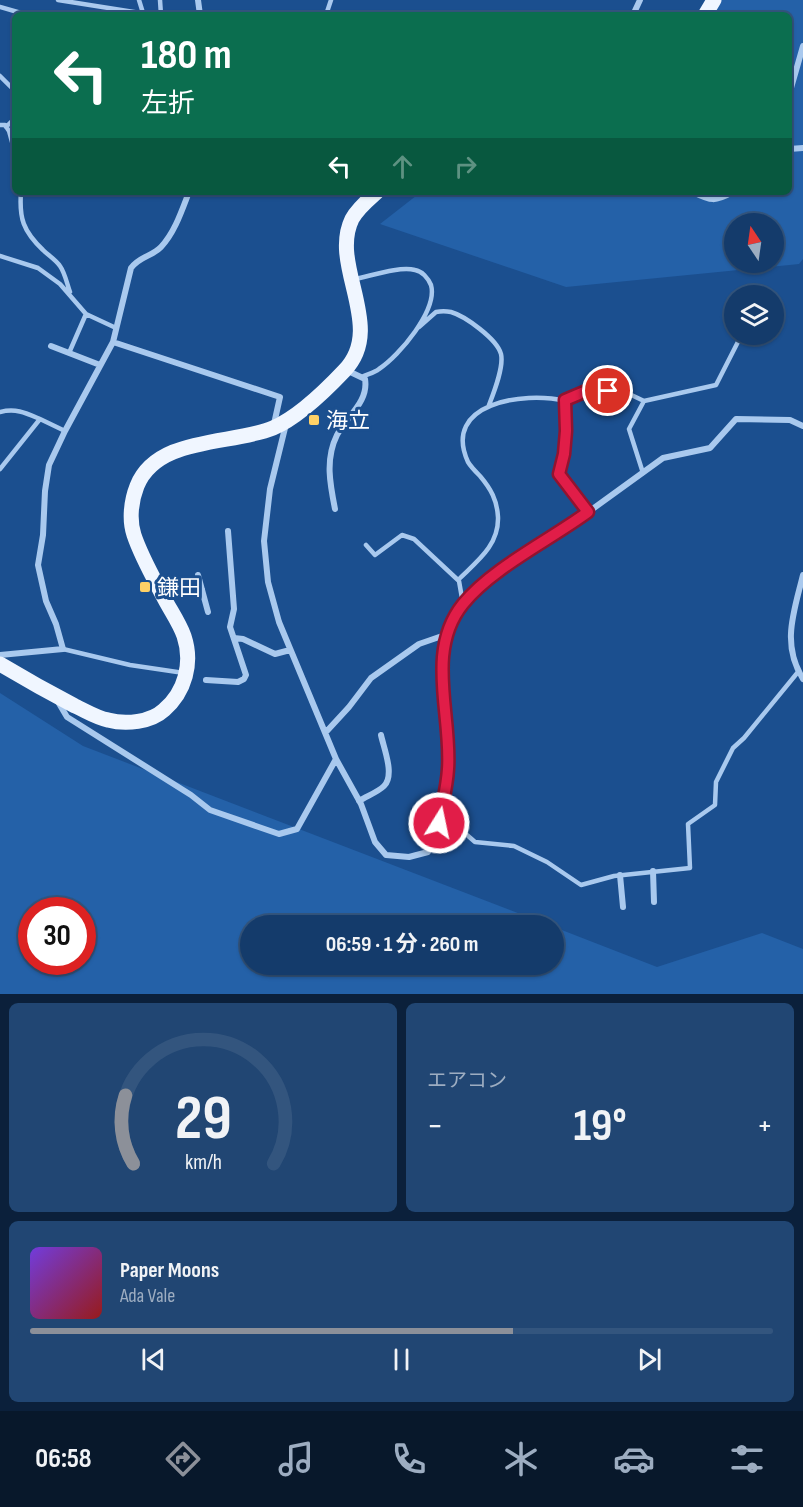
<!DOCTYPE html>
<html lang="ja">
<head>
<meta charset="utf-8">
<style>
  :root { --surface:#143b6b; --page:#214673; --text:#f1f3f6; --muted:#9dadc1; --line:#33557e; --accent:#8c9099 }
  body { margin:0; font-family:"Sofia Sans Condensed","Noto Sans JP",sans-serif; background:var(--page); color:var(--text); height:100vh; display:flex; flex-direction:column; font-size:22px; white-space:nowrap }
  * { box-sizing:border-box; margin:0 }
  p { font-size:20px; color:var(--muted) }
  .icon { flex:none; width:33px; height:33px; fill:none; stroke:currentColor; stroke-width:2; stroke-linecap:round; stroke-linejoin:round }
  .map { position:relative; height:994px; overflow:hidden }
  .sheet { display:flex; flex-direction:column; gap:9px; padding:9px; background:#0b203b; flex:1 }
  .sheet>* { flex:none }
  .top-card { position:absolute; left:12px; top:12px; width:780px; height:183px; border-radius:9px; box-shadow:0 2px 4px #0004,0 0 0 2px var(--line); background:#0b6e4f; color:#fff; overflow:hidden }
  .needle { width:39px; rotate:347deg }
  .fabs { position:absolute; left:724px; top:213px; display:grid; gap:12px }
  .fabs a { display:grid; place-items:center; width:60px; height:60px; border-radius:50%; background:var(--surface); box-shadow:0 2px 4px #0004,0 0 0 2px var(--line); font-size:30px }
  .speed { position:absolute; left:18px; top:897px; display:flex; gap:12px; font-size:30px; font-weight:700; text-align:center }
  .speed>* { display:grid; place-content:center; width:78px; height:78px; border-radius:50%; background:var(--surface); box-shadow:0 2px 4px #0004,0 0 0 2px var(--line); line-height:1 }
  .speed .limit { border:9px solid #d22; background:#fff; color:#111 }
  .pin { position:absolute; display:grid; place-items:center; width:51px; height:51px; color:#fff; margin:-26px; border:3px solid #fff; border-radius:50%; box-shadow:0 2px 6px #0007 }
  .me { position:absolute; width:66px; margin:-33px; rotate:10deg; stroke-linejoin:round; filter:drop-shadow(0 0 4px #0008) }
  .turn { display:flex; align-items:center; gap:21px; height:126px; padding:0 30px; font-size:27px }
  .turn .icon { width:78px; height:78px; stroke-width:2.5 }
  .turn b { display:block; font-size:42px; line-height:51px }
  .lanes { display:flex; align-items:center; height:57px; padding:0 30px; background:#0003; justify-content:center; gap:30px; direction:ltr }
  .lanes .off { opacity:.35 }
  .big { font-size:45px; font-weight:700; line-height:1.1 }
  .sheet .widget { flex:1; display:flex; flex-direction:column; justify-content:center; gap:9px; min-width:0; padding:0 21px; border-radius:9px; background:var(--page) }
  .sheet .dial { align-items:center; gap:0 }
  .dial svg { height:156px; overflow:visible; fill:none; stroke:var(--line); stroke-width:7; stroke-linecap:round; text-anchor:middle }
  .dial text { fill:var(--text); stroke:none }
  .song { display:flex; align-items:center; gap:18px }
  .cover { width:72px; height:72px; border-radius:9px; background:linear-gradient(135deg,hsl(260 70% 55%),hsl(0 70% 35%)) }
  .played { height:6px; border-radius:3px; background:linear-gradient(90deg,var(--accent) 65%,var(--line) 65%) }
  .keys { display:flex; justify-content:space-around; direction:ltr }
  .heat { display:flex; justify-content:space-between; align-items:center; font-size:33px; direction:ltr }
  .sheet .tiles { flex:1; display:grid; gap:9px; grid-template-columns:1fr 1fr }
  .widget:last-child { grid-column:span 2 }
  .trip { position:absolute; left:240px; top:915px; width:324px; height:60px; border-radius:30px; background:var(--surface); box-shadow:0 2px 4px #0004,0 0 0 2px var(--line); font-weight:700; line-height:60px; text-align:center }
  .tab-bar { display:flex; height:96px; justify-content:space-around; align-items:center; background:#08182b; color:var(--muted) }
  .tab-bar .icon { width:42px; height:42px }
  .tab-bar .active { color:var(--accent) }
  .tab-bar b { font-size:27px; color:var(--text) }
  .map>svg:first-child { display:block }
  .green { fill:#2461a8; fill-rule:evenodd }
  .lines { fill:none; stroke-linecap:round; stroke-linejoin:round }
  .service { stroke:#a9c9ee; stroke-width:4.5 }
  .minor { stroke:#a9c9ee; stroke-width:6 }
  .primary { stroke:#f0f6ff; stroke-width:15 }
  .route-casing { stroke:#92132f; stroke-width:15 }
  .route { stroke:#e11d48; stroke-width:10 }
  .poi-dot { fill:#ffd166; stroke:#1b4f8f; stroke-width:2 }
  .labels { text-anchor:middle; stroke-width:6; stroke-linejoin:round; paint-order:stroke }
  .poi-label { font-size:22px; fill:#fff; stroke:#1b4f8f; text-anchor:start }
</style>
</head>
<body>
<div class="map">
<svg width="803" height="994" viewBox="0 0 803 994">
  <rect width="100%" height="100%" fill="#1b4f8f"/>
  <path class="green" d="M720 0H803V259L799 264 566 287 380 224 421 192H789V15H714ZM735 224H774V262H735Z
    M0 693 83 746 549 925 250 926V964H554V927L657 967 762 933 803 949V994H0ZM32 910H82V962H32Z"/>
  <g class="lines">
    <path class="service" d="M58 0 153 15
      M139 0 143 13
      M160 0 161 15
      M0 7 28 15
      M326 15 331 0
      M0 76 15 91
      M0 125H5L9 131 15 153
      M6 127 15 118
      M21 192C19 218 23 231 43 250 48 255 56 260 60 266 65 273 67 284 70 292
      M0 256 38 268 60 284 86 314 116 328
      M355 279C371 276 399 266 415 270 422 271 428 278 431 285 438 310 399 356 379 369 374 373 368 374 362 377
      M419 327 436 312C441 311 446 311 451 312 465 316 497 339 501 354 504 367 494 392 489 405
      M69 353 86 314
      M565 401 591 389 625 392 644 401 716 385 742 334
      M0 412C16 408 26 413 40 419
      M0 469 40 419 65 431
      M643 473 629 429 644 401
      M366 545 375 555 402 535 414 539 459 581 463 604
      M458 580C476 562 499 546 498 517 497 500 491 489 480 476 476 472 471 467 468 462 441 403 524 391 565 401L566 431 564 454 559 474 588 512
      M63 649 130 665 184 673
      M439 823 467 835 475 842 514 846 547 862 581 885 614 876 690 868 688 824 715 805 716 782 733 748 744 738 798 672"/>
    <path class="minor" d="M198 0 200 15
      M633 15 640 0
      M789 95 803 46
      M789 149 803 148
      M693 192C711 201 715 202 733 192
      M113 342 280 397 274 424
      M51 346 100 365
      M286 424 270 489 264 541 268 582 279 622 336 759 361 804 375 842 386 855 409 857 428 852 439 823 448 769 447 722 443 689 445 635 463 604 497 572 587 513 663 458 710 448 736 419 790 420 803 426
      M335 509C330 484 325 459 337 435 346 417 369 402 365 379L346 370
      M198 575 208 612
      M803 575C794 612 781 644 803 679
      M164 595 202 589
      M234 638 243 639 275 654 290 650
      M0 655 63 649 56 624 46 601 38 565 43 535 45 491 49 465 65 431 113 342 131 268C140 256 153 256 161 247 175 232 182 210 189 192
      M206 680 238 682 244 679 246 675 230 627 234 609 228 531
      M57 700 67 717 191 795 210 810 279 834 297 829 336 759
      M326 732 349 707 371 678 419 644 445 635
      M359 801C367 796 378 792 384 786 395 775 384 749 381 735
      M653 871 654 902
      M620 875 623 907"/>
    <path class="primary" d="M705 15 714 0
      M0 664C25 679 50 693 75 706 86 711 97 718 108 720 126 725 151 722 164 710 185 692 193 663 184 636 179 622 170 610 163 596 153 577 141 556 134 535 129 520 131 501 137 486 157 436 232 445 273 428 297 418 326 390 344 371 387 327 329 266 352 219 358 208 368 200 377 192"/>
  </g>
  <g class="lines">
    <g class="route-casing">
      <path id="route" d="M439 823C442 805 447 787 448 769 452 715 425 651 463 604 492 568 550 540 588 512L559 474 564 454 566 431 565 400 591 389 608 391"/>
    </g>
    <use href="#route" class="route"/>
  </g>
  <g class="poi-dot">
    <rect x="308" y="414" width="12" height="12" rx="3"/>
    <rect x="139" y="581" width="12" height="12" rx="3"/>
  </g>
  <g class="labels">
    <g class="poi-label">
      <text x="326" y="428">海立</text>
      <text x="157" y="595">鎌田</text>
    </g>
  </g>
</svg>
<div class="fabs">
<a><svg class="needle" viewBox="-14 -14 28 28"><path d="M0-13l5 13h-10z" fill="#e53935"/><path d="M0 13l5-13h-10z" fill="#9dadc1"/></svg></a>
<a><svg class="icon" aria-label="layers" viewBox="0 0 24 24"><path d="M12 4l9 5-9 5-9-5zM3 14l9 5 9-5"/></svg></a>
</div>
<div class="speed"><div class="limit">30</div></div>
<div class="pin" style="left:608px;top:391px;background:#d93025"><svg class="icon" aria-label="arrive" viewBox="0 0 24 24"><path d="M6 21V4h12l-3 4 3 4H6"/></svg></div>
<svg class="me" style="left:439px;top:823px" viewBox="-20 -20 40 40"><circle r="17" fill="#e11d48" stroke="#fff" stroke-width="3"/><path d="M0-11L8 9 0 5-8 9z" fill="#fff"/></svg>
<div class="trip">06:59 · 1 分 · 260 m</div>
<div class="top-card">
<div class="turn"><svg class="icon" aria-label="left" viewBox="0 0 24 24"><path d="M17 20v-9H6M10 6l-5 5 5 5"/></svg><div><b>180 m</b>左折</div></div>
<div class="lanes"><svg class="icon" aria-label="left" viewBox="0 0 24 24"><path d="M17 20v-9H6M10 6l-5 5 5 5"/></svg><svg class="icon off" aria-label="ahead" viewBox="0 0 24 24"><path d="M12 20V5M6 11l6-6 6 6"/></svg><svg class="icon off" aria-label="right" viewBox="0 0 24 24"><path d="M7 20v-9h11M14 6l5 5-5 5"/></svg></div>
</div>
</div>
<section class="sheet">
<div class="tiles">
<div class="widget dial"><svg viewBox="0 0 100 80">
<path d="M14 69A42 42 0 1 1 86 69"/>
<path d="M14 69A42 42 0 0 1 10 34" stroke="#8c9099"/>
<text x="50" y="56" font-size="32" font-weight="700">29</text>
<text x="50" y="72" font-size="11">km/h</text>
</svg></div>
<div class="widget"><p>エアコン</p>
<div class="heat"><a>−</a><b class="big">19°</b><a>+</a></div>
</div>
<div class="widget">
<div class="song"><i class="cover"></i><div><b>Paper Moons</b><p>Ada Vale</p></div></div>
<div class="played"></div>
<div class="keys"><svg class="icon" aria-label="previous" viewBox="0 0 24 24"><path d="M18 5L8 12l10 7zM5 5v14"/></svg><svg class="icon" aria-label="pause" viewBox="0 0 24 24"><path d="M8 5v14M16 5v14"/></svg><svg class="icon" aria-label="next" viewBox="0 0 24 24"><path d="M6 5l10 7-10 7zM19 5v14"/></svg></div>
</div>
</div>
</section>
<nav class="tab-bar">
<b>06:58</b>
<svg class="icon active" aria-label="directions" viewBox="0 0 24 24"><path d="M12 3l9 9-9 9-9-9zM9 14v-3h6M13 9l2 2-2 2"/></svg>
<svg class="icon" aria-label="music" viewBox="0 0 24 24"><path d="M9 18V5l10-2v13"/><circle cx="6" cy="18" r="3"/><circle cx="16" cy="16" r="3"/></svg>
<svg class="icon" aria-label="phone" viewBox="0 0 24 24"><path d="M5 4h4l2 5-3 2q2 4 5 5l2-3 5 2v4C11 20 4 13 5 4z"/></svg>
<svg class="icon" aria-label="climate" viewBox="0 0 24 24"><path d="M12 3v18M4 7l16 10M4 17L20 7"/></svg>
<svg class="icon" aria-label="car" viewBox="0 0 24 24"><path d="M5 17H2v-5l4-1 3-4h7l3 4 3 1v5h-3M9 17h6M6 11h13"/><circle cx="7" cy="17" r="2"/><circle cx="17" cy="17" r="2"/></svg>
<svg class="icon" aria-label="filters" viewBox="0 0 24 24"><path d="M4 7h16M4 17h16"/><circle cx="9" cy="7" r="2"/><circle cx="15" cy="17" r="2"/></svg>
</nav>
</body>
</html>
